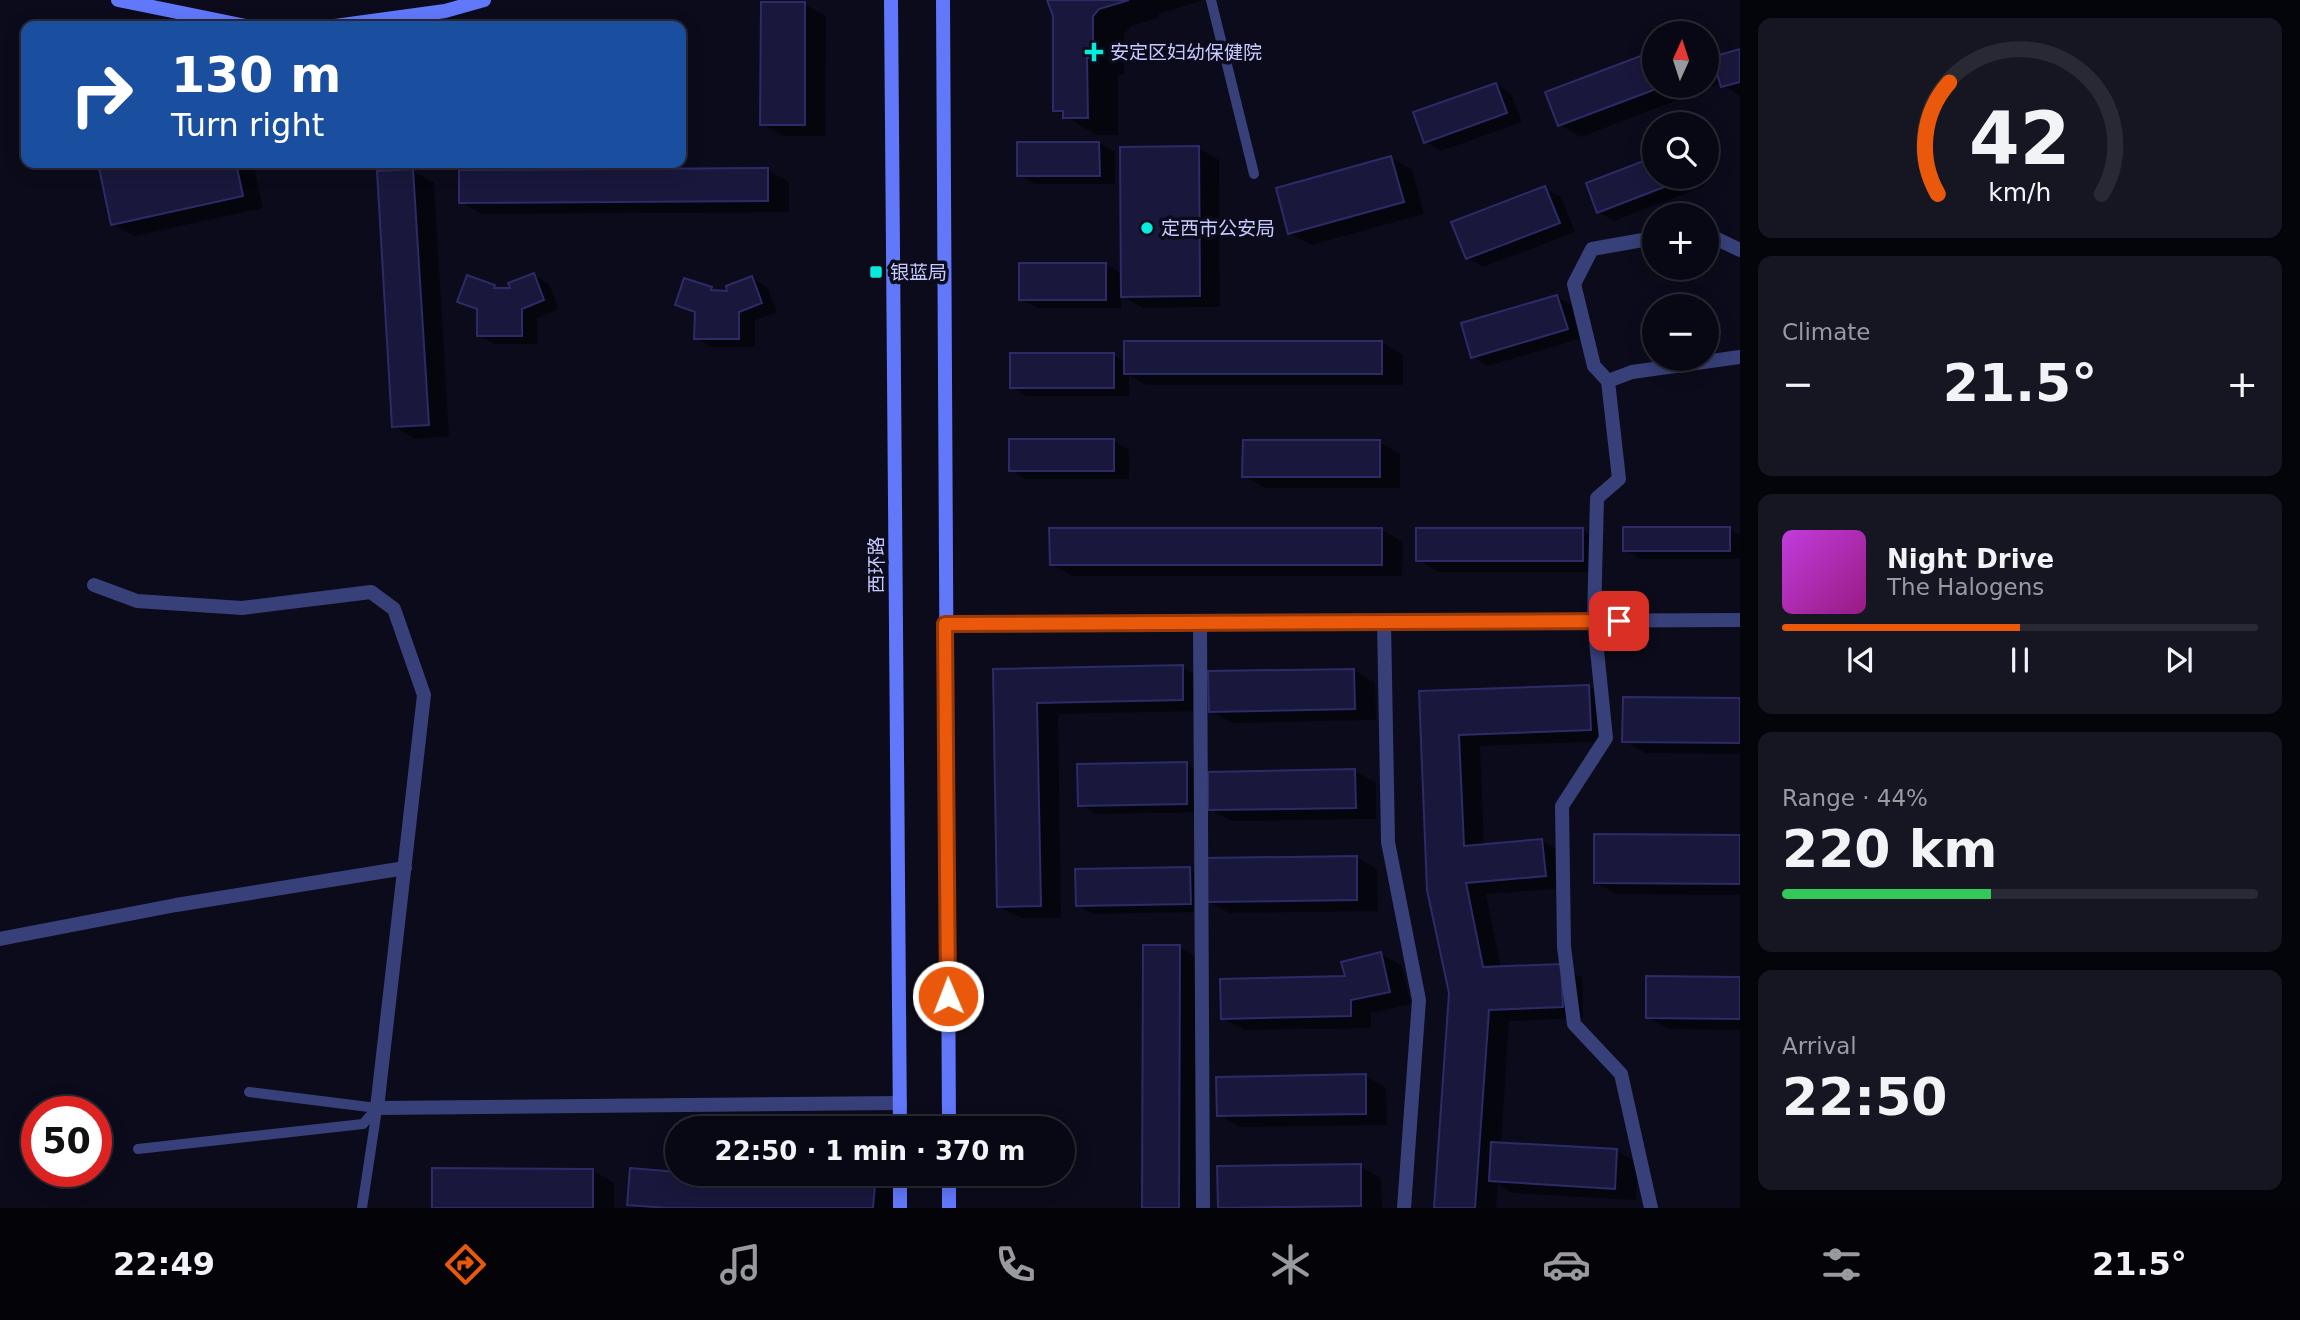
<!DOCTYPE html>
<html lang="en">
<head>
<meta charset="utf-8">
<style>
  :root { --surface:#080814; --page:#161622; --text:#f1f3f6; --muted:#989aa0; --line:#292934; --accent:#ea580c }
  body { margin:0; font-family:"DejaVu Sans","Noto Sans SC",sans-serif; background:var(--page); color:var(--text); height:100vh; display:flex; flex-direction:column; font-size:26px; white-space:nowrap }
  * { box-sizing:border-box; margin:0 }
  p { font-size:23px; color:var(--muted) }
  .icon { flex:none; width:38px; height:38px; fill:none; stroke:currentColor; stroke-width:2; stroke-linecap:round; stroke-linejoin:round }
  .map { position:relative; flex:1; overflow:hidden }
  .drawer { display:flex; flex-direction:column; gap:18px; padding:18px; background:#04040b; width:560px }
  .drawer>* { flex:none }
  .banner { position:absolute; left:21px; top:21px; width:665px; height:147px; border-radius:14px; box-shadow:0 4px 18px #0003,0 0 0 2px var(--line); background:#1a4fa0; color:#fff; overflow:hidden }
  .needle { width:46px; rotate:3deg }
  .buttons { position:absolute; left:1642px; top:21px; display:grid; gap:14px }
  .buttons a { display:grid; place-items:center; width:77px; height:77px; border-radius:50%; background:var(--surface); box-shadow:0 4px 18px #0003,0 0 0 2px var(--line); font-size:35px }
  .speed { position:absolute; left:21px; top:1096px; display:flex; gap:14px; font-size:35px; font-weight:700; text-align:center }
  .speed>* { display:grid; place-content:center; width:91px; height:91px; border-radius:50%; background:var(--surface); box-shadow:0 4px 18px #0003,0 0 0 2px var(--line); line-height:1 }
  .speed .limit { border:10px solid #d22; background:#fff; color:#111 }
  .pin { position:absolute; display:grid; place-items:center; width:60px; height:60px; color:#fff; margin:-30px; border-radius:14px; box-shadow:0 4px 10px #0006 }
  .me { position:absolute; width:77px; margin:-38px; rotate:359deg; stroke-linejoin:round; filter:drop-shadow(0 0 5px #0008) }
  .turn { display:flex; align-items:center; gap:24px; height:147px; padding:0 35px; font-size:32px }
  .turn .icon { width:91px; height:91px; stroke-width:2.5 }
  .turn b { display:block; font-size:49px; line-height:60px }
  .big { font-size:52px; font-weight:700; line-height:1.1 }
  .drawer .widget { flex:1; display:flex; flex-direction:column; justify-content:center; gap:10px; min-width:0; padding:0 24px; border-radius:14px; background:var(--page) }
  .drawer .dial { align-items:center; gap:0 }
  .dial svg { height:182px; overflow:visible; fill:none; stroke:var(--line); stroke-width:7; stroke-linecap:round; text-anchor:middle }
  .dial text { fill:var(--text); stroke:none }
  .song { display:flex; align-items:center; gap:21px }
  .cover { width:84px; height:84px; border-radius:10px; background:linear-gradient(135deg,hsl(290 70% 55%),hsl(310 70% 35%)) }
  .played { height:7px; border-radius:4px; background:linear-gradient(90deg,var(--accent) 50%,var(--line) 50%) }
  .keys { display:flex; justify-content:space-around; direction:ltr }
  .heat { display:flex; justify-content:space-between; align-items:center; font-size:38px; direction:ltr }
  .charge { height:10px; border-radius:5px; background:linear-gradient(90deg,#34c759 44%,var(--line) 0) }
  .trip { position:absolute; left:665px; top:1116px; width:410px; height:70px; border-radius:35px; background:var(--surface); box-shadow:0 4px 18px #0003,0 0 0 2px var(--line); font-weight:700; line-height:70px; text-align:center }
  .tab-bar { display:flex; height:112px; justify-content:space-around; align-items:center; background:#030308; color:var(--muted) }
  .tab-bar .icon { width:49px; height:49px }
  .tab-bar .selected { color:var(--accent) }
  .tab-bar b { font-size:32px; color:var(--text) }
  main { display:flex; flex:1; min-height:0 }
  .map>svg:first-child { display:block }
  .shadow { fill:#0007 }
  .building { fill:#19183c; stroke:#2c2b67; stroke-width:2 }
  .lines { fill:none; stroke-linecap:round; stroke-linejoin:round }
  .service { stroke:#374079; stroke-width:10 }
  .minor { stroke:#374079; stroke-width:14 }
  .tertiary { stroke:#374079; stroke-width:14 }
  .secondary { stroke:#6178fb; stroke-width:14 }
  .route-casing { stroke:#983908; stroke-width:18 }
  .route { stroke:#ea580c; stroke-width:12 }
  .poi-dot { fill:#06ebda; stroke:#0b0b1b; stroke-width:2.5 }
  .labels { text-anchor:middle; stroke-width:7; stroke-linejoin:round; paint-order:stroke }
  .poi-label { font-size:19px; fill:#c7cafe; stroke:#0b0b1b; text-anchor:start }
  .street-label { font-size:19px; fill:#c7cafe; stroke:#0b0b1b }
</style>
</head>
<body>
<main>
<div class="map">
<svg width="1740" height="1208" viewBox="0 0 1740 1208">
  <rect width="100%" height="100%" fill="#0b0b1b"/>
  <path class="shadow" d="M1050 0H1204L1158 14 1159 18 1131 26 1124 34V75H1118V135H1096L1055 110V16Z
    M804 4 826 16 825 136H783L762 124Z
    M1706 50 1712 58 1740 51V96L1721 83 1581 137 1560 125 1654 86H1706Z
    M1496 84 1511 94 1522 122 1441 151 1426 142Z
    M1099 143 1115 152V184H1035L1019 175Z
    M1198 148 1219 160 1220 307 1143 308 1121 295V308H1037L1021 299 1105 264 1122 274Z
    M1391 158 1412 170 1424 214 1311 245 1290 233Z
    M99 163H253L263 208 134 236 113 224Z
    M768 170 789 182V212L482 214 461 202Z
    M413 171 434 183 449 436 415 439 394 426Z
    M1654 177H1701L1705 186 1614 221 1598 212Z
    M1545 188 1561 197 1575 232 1483 267 1467 258Z
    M534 275 549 284 559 309 537 318V344H494L479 335V312L459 302 494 287 512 290Z
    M751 278 767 287 777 312 755 320V347H712L696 338V314L677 304 686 280 717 292H730Z
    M1557 297 1573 306 1582 338 1488 366 1473 357Z
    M1382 342 1403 355V385H1146L1129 375V396H1027L1011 387 1113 355 1125 362Z
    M1114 441 1129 450V479H1026L1011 470Z
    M1379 442 1400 454V488H1265L1244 476Z
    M1729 529 1740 535V559H1640L1625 550Z
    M1382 530 1403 542 1402 576H1072L1051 564Z
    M1582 530 1603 542V572H1439L1418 560Z
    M1182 667 1203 679 1204 711 1058 714 1061 918H1020L999 906 995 670Z
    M1354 670 1375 683 1376 720 1232 723 1211 711Z
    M1588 686 1609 699 1611 741 1480 746 1484 846 1542 841 1563 853 1566 888 1486 894 1501 968 1561 966 1582 978 1583 1018 1509 1021 1501 1144 1617 1151 1638 1163 1636 1200 1512 1193 1498 1184 1496 1208H1435L1451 993 1420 693Z
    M1740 700V754L1645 753 1624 741Z
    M1186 764 1202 773 1203 812 1096 814 1080 804Z
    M1355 771 1376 783V819L1231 821 1210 809Z
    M1740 837V895L1616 894 1595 882Z
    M1356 857 1377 869 1378 911 1229 913 1206 900V912L1093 914 1077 905 1189 869 1207 880Z
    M1179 947 1200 959V1208H1144Z
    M1381 954 1402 966 1411 1004 1371 1013V1028L1244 1030 1223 1018 1347 978Z
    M1740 978V1030L1668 1029 1647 1017Z
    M1365 1076 1386 1088 1387 1125 1240 1127 1219 1115Z
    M1360 1166 1381 1178 1382 1208 1219 1207Z
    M593 1171 614 1183V1208H433Z
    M846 1174H897L894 1208H636L629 1204 845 1187Z"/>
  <path class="building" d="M1047 0H1129L1099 9 1093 16V58H1087L1088 118H1063V111H1053V16Z
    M761 2H805V125H760Z
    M1740 49V82L1721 87 1712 57Z
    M1654 51V86H1664L1558 126 1545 92Z
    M1496 83 1507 113 1424 143 1413 112Z
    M1017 142H1099L1100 176H1017Z
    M1199 146 1200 296 1121 297 1120 147Z
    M1391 156 1404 202 1288 234 1276 188Z
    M1654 157V177H1690L1597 213 1586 183Z
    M98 163H236L243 196 111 225Z
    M768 168V201L459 203V170Z
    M413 169 429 425 392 427 377 171Z
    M1545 186 1560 223 1466 259 1451 222Z
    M1019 263H1106V300H1019Z
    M534 273 544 300 522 309V336H477V309L457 302 467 275 495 285 494 288H510L508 283Z
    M752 276 762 303 739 312V339H694L695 312 675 305 684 278 712 287 711 290 727 291 726 286Z
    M1557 295 1568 329 1471 358 1461 323Z
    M1124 341H1382V374H1124Z
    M1010 353H1114V388H1010Z
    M1009 439H1114V471H1009Z
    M1243 440H1380V477H1242Z
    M1623 527H1730V551H1623Z
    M1049 528H1382V565H1050Z
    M1416 528H1583V561H1416Z
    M1183 665V700L1037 703 1041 906 997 907 993 669Z
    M1354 669 1355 709 1209 712 1208 671Z
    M1589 685 1591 730 1459 735 1464 846 1542 839 1546 876 1466 883 1483 967 1561 964 1563 1007 1489 1010 1475 1208H1434L1449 993 1427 890 1419 691Z
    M1623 697 1740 698V743L1622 742Z
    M1187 762V804L1078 806 1077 764Z
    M1355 769 1356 808 1208 810V772Z
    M1594 834 1740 835V884L1594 883Z
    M1357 856V900L1206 902 1205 858Z
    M1190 867 1191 904 1076 906 1075 869Z
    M1143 945H1180L1179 1208H1142Z
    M1381 952 1390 992 1351 1000V1016L1221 1019 1220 979 1345 976 1341 962Z
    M1646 976 1740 977V1019L1646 1018Z
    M1366 1074V1114L1217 1116 1216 1077Z
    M1491 1142 1617 1149 1615 1189 1489 1181Z
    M1361 1164V1206L1218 1208 1217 1166Z
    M432 1168 593 1169V1208H432Z
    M630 1168 843 1186 844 1174H876L873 1208H668L627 1205Z"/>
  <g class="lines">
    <path class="service" d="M1211 0 1254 174
      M249 1092 377 1108
      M138 1149 363 1124 377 1108
      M362 1208 377 1109"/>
    <path class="minor" d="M1706 238H1715L1740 250
      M1608 381 1632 372 1740 357
      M94 585 137 601 242 608 371 592 394 609 424 695 377 1108 900 1103
      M1384 622 1388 842 1419 1000 1404 1208
      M1200 623 1203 1208
      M0 939 176 905 405 868
      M1651 1208 1621 1074 1574 1024 1564 947 1562 806 1606 738 1594 621 1597 498 1619 479 1608 381 1594 366 1574 284 1592 249 1654 238"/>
    <path class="tertiary" d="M945 624 1740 620"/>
    <path class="secondary" d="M118 0 246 26
      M891 0 900 1129
      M943 0 949 1129
      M335 26 445 11 484 0
      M900 1174V1208
      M949 1174V1208"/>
  </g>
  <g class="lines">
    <g class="route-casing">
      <path id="route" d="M948 996 945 624 1619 621"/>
    </g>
    <use href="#route" class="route"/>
  </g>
  <g class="poi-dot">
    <path d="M1090.5 41.5h7v7h7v7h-7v7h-7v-7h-7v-7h7z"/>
    <circle cx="1147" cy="228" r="7"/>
    <rect x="869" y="265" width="14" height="14" rx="3.5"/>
  </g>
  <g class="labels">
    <g class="poi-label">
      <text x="1110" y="59">安定区妇幼保健院</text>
      <text x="1161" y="235">定西市公安局</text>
      <text x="890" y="279">银蓝局</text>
    </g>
    <g class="street-label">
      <text transform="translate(876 565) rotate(-90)" y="7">西环路</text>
    </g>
  </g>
</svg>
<div class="buttons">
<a><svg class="needle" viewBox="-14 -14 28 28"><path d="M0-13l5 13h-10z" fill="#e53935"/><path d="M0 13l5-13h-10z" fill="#989aa0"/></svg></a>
<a><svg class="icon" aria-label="search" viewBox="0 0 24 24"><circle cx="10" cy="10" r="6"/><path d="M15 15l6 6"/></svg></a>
<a>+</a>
<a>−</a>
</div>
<div class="speed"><div class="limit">50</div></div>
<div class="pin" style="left:1619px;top:621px;background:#d93025"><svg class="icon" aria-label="arrive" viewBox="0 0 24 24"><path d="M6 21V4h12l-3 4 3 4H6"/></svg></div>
<svg class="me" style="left:948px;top:996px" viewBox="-20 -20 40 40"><circle r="17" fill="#ea580c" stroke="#fff" stroke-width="3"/><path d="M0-11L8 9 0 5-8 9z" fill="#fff"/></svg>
<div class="trip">22:50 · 1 min · 370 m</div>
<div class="banner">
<div class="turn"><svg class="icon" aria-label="right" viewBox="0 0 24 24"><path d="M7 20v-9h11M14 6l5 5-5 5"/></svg><div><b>130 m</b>Turn right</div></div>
</div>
</div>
<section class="drawer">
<div class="widget dial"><svg viewBox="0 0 100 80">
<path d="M14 69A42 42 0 1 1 86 69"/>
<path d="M14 69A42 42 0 0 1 19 20" stroke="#ea580c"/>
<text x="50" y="56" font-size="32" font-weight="700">42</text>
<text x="50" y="72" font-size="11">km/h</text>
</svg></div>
<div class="widget"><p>Climate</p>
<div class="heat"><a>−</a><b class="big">21.5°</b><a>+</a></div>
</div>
<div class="widget">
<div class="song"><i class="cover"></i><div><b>Night Drive</b><p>The Halogens</p></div></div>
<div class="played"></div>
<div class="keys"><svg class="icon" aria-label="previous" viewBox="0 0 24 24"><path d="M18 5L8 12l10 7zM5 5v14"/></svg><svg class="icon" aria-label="pause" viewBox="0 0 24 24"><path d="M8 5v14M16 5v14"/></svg><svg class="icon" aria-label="next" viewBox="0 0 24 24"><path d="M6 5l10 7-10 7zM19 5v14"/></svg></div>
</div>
<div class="widget"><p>Range · 44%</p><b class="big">220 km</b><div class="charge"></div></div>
<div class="widget"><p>Arrival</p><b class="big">22:50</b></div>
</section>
</main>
<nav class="tab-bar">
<b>22:49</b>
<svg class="icon selected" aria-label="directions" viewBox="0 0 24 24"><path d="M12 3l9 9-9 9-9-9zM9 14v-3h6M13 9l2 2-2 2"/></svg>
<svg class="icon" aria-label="music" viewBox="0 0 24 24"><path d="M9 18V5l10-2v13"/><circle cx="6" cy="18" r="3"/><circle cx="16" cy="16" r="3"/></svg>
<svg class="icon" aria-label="phone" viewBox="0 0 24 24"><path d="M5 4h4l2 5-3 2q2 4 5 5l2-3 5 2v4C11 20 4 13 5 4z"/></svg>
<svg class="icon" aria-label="climate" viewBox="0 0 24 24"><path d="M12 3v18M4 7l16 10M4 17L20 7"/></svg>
<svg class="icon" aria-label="car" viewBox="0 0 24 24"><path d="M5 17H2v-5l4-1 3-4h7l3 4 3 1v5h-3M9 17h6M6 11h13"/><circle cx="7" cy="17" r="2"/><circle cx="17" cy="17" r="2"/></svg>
<svg class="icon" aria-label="filters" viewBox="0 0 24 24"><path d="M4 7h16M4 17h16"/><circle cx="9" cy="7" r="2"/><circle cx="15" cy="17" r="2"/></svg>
<b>21.5°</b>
</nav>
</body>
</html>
